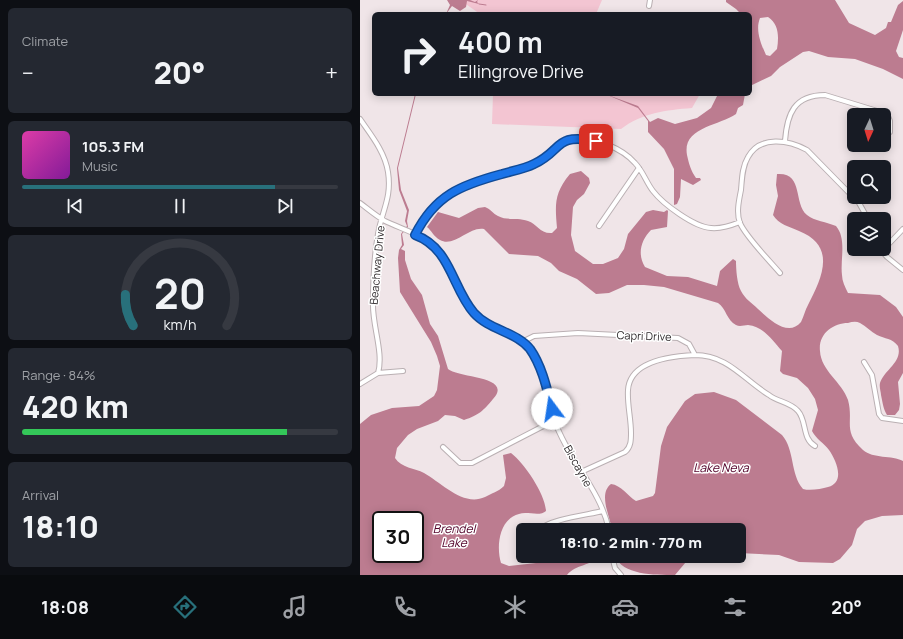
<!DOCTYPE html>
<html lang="en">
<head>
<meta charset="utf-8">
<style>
  :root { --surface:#171b24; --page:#242831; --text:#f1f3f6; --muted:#9ea1a6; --line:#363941; --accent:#28707b }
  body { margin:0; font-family:Manrope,sans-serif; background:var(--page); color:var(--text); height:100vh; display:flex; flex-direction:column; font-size:15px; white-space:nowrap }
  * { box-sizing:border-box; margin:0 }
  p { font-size:13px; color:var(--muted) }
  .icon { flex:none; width:22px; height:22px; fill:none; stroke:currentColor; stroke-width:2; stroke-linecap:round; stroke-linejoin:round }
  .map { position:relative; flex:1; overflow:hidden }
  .sheet { display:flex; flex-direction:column; gap:8px; padding:8px; background:#0d0f14; width:360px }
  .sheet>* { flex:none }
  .hud { position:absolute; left:12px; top:12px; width:380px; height:84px; border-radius:6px; box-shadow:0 2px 10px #0003; background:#171b24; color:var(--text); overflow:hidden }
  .needle { width:26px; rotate:184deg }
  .buttons { position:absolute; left:487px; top:108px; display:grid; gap:8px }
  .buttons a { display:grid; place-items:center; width:44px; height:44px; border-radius:6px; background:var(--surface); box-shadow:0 2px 10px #0003; font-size:20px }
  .speed { position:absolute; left:12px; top:511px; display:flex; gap:8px; font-size:20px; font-weight:700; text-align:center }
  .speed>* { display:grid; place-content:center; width:52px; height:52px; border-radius:50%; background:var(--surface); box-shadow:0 2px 10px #0003; line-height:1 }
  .speed .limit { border:2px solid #111; border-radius:6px; background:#fff; color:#111 }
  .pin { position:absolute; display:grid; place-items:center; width:34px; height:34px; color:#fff; margin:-17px; border-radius:8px; box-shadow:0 2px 6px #0006 }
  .me { position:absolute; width:44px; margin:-22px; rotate:346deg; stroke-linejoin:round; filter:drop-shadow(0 0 3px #0008) }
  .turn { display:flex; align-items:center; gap:14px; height:84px; padding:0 20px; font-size:18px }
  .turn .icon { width:52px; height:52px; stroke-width:2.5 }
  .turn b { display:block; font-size:28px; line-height:34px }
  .big { font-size:30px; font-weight:800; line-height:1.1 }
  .sheet .widget { flex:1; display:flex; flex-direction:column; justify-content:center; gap:6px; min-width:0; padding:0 14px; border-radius:6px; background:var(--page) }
  .sheet .dial { align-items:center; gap:0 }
  .dial svg { height:104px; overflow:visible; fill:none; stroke:var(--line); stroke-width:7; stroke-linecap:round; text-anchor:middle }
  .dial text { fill:var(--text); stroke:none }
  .song { display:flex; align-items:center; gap:12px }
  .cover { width:48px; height:48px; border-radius:6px; background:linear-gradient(135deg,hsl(320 70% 55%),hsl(290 70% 35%)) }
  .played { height:4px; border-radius:2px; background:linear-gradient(90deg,var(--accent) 80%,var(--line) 80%) }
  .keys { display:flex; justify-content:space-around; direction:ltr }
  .heat { display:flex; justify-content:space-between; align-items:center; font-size:22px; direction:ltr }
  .charge { height:6px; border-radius:3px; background:linear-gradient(90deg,#34c759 84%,var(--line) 0) }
  .trip { position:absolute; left:156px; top:523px; width:230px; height:40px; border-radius:6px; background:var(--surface); box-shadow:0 2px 10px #0003; font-weight:800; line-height:40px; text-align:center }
  .menu { display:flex; height:64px; justify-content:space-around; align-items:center; background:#090b0e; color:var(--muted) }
  .menu .icon { width:28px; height:28px }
  .menu .current { color:var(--accent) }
  .menu b { font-size:18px; color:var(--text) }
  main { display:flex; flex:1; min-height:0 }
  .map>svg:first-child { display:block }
  .green { fill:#f3c5d2 }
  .water { fill:#bc7c90; fill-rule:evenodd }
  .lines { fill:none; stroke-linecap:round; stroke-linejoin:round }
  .stream { stroke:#bc7c90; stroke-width:1 }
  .minor-casing { stroke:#bab0b3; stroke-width:6 }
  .minor { stroke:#fff; stroke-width:4 }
  .route-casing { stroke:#114b97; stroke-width:10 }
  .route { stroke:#1a73e8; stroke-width:7 }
  .labels { text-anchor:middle; stroke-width:3; stroke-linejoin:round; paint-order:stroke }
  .street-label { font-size:11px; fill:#2e292b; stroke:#fff }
  .water-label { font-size:12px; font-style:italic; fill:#510128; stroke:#fff }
</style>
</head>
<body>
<main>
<section class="sheet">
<div class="widget"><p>Climate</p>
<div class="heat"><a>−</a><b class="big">20°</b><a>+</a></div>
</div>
<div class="widget">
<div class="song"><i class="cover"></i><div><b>105.3 FM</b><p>Music</p></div></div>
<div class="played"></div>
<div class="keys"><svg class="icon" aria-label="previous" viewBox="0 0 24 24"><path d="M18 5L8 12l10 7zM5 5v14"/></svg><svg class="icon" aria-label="pause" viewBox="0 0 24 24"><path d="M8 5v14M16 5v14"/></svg><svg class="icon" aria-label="next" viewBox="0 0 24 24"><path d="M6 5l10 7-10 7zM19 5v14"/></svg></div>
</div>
<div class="widget dial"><svg viewBox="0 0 100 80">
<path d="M14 69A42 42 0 1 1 86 69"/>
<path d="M14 69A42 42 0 0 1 8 45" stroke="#28707b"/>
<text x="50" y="56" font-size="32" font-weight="700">20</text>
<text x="50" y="72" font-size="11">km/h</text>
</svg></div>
<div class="widget"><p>Range · 84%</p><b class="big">420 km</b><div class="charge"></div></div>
<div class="widget"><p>Arrival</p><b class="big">18:10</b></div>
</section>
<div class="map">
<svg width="543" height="575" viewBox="0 0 543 575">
  <rect width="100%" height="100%" fill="#f0e5e8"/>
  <path class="green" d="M100 0H242L236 14H120Z
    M133 94H340L332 108C306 110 282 113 261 129L132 124Z"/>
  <path class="water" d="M87 0H110L115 2 118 0 117 2 119 4 107 1 106 7 100 11 92 6 86 14 90 5Z
    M366 0H475L489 23 515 35 526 28 528 22H531L538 5 543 1V30L536 51 539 57 543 58V79L523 69 495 59 468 57 449 51 443 52 420 67 411 76 390 86V14H381L376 9 366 2ZM408 17C419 24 419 37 417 49L410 56 406 55C401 44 395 30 400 18Z
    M55 94H56L38 168 41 190 49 210 47 221 48 227 42 234 44 245 41 249 45 251V260L51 279 62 295 70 324 78 336 88 369C98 378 154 376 133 399 123 411 119 415 104 420L95 416 85 415 78 421 57 429 48 435 37 448 35 458C41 468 55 468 64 473 82 483 103 507 125 497 132 493 138 492 144 486L146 478 143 455 151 453C165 464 185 494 186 511 180 517 167 511 159 514 139 519 136 547 141 563L149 566 185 562 199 556H240C231 566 216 564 207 575H0V424L11 415 32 408 59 406 74 396 77 390 80 366 77 356 71 342 40 292 38 258 39 250 42 245 41 234 47 226 45 221 47 211 39 190 37 168ZM21 520H55V554H21Z
    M245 94 278 106 290 122 298 118 315 124 337 118 351 108 358 94H385L383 105 378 108 376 114C359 126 322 127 327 155 329 164 331 171 336 178H340L341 180 333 185 321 179 320 197 317 204 314 205V169L304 149 288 132V121L278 108Z
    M221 171 229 178 230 183 224 194 217 200 213 207 211 235 215 251 233 264H243L258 258 264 249 268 234 286 212 293 210 304 212 307 210 308 211 307 227 291 230C281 240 277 254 285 267L307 276 328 277 357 286 360 271 373 259 376 261C376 269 377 284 381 291 385 299 392 303 398 309 408 318 428 338 441 322 444 316 445 310 448 305 462 278 477 246 439 231 430 227 418 224 413 215L418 196 416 185 417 174C444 172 433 203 447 215 454 221 467 222 476 226 487 239 480 260 482 275 482 281 485 287 488 293L520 295 536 307 543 317V373L538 382 540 404 539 410 535 415H527C523 408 523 404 521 395 521 392 519 387 520 383 524 370 543 362 538 346 532 338 525 339 517 335 511 332 506 326 500 323 496 321 492 322 488 323 473 323 458 334 460 351 461 371 482 382 488 400 494 422 482 431 503 450 513 459 532 455 543 461V515L522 516 505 521 497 529 492 545 480 559 473 563 439 562 419 555 379 553V530H252C250 516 238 494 251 484 261 485 268 496 276 501L293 496 295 493 301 446 307 427 325 401 335 394 354 392 376 400 422 435C435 450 430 474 443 489 450 491 461 489 468 487 486 482 476 460 469 450 464 443 456 439 452 431L458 410 455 399 448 388 437 378 423 374 420 371 422 351C413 341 403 326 388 325 384 325 380 327 376 325 367 321 366 308 358 303L304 287 284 285H267L249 293 236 294 217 279 199 271 191 263 178 256 149 254 124 229C109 226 94 248 80 240 73 236 72 231 67 227L78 212 99 218 118 208 125 207C131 209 133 214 138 216 147 221 157 217 168 221 177 224 180 234 192 233L197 228C195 205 194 193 210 174Z
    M255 556H331L315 575C294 575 262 575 255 556Z"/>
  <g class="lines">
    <path class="stream" d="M119 4 126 5"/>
    <g class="minor-casing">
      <path id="minor" d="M289 6 290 0
        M0 119C11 135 25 152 28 172 32 198 22 210 18 234 14 256 13 281 13 303 12 325 24 353 18 373
        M425 141C427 114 434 95 465 95L527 114 530 121V132
        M0 203C8 209 16 216 25 221 39 228 63 235 73 245 93 264 97 292 114 312 127 328 150 331 165 343 183 359 187 398 194 419 207 458 241 490 249 530
        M239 226 279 168
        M55 235C77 191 105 184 149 172 158 170 170 168 178 162 190 154 200 139 215 138 236 138 262 148 275 163 283 171 286 182 293 191 303 204 334 227 351 228 361 229 370 226 380 222
        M520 249 527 257 543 270
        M522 251 543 229
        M420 273C409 260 386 237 380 223 376 213 379 200 381 190 382 179 382 167 388 157 400 135 429 140 447 150L499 203 508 219
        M162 342 174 336 218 333 318 338 329 344 335 355C368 355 384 380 409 395 418 402 430 402 438 411 447 421 442 439 455 446
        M504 362 512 375 519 414 522 418 543 421
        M0 384 18 373 43 371
        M83 447 100 463H112L195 420
        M221 472 265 452C271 447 271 440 271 433 271 418 267 404 268 390 270 360 312 356 335 355
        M179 530C190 519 227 515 243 511
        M252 556 255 568 261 575"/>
    </g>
    <use href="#minor" class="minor"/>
  </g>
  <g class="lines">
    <g class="route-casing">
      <path id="route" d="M192 409C187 389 182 366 170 349 157 332 129 330 114 313 92 288 91 248 55 235 75 195 101 185 142 174 152 171 164 169 174 164 204 150 193 133 236 141"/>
    </g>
    <use href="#route" class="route"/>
  </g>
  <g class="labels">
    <g class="street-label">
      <text transform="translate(17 265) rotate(-85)" y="4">Beachway Drive</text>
      <text transform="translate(284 336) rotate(2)" y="4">Capri Drive</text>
      <text transform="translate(218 466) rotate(61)" y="4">Biscayne</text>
    </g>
    <g class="water-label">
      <text x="361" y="472">Lake Neva</text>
      <text x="94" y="533">Brendel<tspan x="94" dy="14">Lake</tspan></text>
    </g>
  </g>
</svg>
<div class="buttons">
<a><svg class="needle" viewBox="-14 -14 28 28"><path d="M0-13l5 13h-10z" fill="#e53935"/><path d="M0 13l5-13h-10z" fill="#9ea1a6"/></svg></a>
<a><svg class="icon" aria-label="search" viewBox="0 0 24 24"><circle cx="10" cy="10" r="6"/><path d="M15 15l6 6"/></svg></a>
<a><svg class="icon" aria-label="layers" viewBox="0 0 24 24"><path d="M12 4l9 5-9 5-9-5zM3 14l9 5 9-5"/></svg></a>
</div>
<div class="speed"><div class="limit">30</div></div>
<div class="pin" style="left:236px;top:141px;background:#d93025"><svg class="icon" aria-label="arrive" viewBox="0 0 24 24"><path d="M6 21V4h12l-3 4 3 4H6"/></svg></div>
<svg class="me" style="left:192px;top:409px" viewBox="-20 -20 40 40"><circle r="19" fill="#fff"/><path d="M0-13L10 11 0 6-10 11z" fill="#1a73e8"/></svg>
<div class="trip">18:10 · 2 min · 770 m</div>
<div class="hud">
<div class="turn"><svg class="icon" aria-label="right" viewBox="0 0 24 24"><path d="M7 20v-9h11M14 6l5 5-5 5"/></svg><div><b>400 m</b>Ellingrove Drive</div></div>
</div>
</div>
</main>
<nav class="menu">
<b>18:08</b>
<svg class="icon current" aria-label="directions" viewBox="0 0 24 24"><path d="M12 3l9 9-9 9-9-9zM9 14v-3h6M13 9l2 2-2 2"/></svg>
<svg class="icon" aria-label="music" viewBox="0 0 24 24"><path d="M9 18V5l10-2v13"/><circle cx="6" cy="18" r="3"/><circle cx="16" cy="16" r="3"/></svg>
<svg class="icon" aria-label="phone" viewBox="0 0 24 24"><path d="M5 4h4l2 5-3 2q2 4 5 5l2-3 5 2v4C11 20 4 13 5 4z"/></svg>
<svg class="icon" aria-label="climate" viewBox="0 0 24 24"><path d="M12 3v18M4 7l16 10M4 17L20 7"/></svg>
<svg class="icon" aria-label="car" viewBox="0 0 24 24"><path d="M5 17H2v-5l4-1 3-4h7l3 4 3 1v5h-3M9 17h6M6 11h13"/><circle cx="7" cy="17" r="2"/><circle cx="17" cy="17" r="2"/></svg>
<svg class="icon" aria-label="filters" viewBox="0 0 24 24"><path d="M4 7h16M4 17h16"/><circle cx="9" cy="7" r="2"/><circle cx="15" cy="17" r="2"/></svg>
<b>20°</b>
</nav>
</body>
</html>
